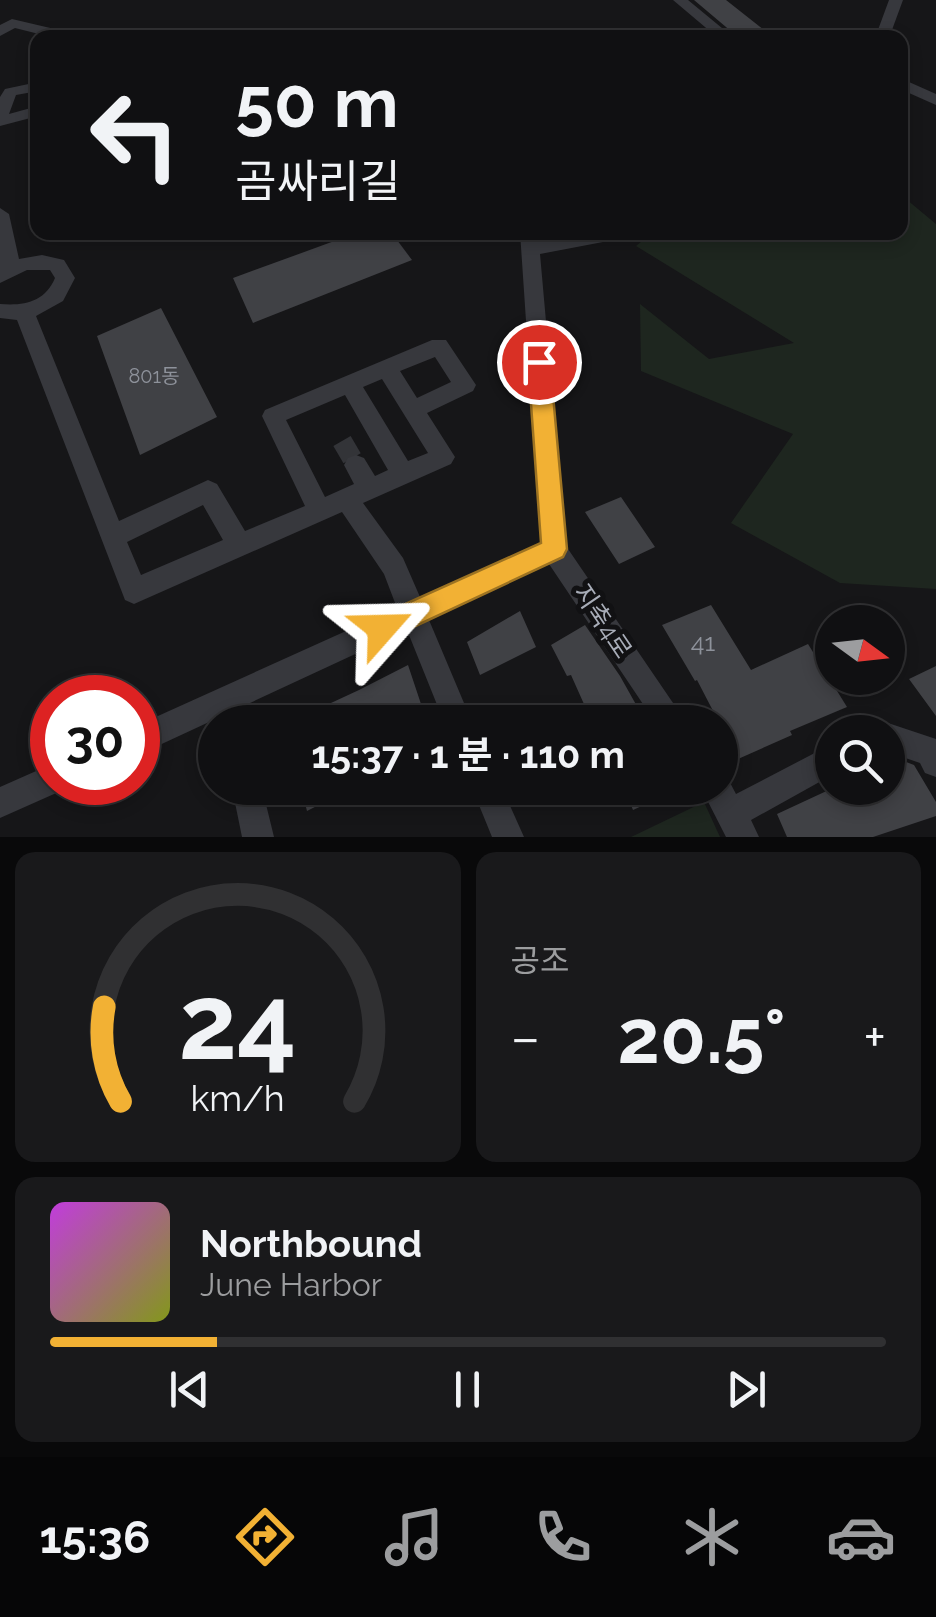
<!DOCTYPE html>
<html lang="ko">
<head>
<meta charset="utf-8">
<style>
  :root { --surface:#101012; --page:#19191b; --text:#f1f3f6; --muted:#9c9d9f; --line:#303032; --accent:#f2b134 }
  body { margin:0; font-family:Raleway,"Noto Sans KR",sans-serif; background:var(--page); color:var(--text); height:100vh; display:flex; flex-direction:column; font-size:38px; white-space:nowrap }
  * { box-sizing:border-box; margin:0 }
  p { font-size:32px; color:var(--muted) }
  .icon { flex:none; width:55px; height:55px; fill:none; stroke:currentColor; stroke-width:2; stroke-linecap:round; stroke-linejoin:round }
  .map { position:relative; height:837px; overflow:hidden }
  .side { display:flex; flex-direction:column; gap:15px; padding:15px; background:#09090a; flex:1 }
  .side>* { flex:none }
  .guide { position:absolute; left:30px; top:30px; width:878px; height:210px; border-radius:20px; box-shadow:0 5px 15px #0003,0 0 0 2px var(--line); background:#101012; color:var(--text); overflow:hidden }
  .needle { width:65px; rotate:105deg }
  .tools { position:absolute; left:815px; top:605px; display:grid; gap:20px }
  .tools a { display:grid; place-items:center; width:90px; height:90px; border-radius:50%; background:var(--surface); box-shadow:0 5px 15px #0003,0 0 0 2px var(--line); font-size:50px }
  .speed { position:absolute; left:30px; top:675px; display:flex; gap:20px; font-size:50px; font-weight:700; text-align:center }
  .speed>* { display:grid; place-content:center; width:130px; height:130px; border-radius:50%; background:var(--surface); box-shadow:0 5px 15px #0003,0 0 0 2px var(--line); line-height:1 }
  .speed .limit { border:15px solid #d22; background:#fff; color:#111 }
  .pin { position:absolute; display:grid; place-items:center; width:85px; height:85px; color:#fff; margin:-42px; border:5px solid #fff; border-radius:50%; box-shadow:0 2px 10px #0007 }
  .me { position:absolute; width:110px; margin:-55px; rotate:65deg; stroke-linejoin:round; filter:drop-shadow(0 0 8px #0008) }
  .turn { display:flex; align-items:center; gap:35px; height:210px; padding:0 40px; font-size:45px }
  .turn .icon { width:130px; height:130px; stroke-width:2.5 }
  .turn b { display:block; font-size:70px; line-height:85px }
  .big { font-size:75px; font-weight:700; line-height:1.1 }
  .side .widget { flex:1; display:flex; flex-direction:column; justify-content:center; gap:15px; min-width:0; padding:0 35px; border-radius:20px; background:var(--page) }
  .side .dial { align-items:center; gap:0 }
  .dial svg { height:260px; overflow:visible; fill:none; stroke:var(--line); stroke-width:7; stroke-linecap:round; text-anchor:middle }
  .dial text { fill:var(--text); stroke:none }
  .song { display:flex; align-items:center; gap:30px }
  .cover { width:120px; height:120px; border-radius:15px; background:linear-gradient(135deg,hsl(290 70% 55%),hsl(70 70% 35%)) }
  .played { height:10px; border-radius:5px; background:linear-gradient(90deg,var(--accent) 20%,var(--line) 20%) }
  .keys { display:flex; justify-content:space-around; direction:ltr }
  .heat { display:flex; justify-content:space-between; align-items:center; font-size:55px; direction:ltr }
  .side .tiles { flex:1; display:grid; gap:15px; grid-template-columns:1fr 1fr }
  .widget:last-child { grid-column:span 2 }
  .trip { position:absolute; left:198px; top:705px; width:540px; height:100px; border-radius:50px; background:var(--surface); box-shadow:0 5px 15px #0003,0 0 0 2px var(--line); font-weight:700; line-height:100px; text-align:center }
  .tabs { display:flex; height:160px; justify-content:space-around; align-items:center; background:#060607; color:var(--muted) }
  .tabs .icon { width:70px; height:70px }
  .tabs .on { color:var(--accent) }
  .tabs b { font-size:45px; color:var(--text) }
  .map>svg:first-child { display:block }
  .green { fill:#1e261f }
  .building { fill:#404145 }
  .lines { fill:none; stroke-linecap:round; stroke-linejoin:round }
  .minor-tunnel { stroke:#333438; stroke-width:20; stroke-dasharray:20 10; stroke-linecap:butt }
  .minor { fill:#37383d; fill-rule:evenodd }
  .route { fill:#f2b134; stroke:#9d7322; stroke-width:2.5 }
  .labels { text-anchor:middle; stroke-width:10; stroke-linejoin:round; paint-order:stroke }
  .number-label { font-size:20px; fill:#8e929b }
  .street-label { font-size:25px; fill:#a8adb8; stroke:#111113 }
  .near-number-label { font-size:25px; fill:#8e929b }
</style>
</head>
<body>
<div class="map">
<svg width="936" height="837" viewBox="0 0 936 837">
  <rect width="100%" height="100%" fill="#161618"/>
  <path class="green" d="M900 194 936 224V589L840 583 731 523 793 434 641 371 640 304 709 359 794 343 636 246 652 233 900 232Z
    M704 802 720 837H631Z"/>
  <path class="building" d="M694 0H726L774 38H739Z
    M359 232H391L412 260 253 323 233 278Z
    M161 308 217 417 140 455 97 336Z
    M621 497 655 547 619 564 585 512Z
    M711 605 751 670 808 644 847 707 790 731 792 735 738 759 697 680 695 681 662 625Z
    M520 611 536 647 480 675 467 642Z
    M585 625 620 676 643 717 629 722H592L571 675 567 676 551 645Z
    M408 665 427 722H290L359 690Z
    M936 666V716L909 679Z
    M901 760 914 765 936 802V816L873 837H787L777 814 833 788H888V765Z
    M301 788H352L307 811Z
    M624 788H681L633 810Z"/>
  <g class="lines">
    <path class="minor-tunnel" d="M342 441 356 465"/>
    <path class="minor" d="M673 0H688L734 38H718Z
      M889 0H903L889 38H875Z
      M12 19 80 35 82 38H55L15 28 0 36V25Z
      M900 78 936 94V105L900 89Z
      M38 82V91L16 95 9 114 38 106V116L0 126V97L5 89Z
      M0 208 9 214 19 259 42 255 64 260 75 278 63 301 36 316 119 521 208 480 217 484 245 531 305 506 262 416 265 410 432 340H446L476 385 473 391 427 413 455 457 451 464 363 503 403 558 420 597 541 543 520 232H538L539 241 586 232H633L624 238 540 254 566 546 686 722H655L549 564 429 620 472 722H444L407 630 138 755V725L397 608 384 574 342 512 143 600 134 604 125 600 17 320 0 318V304C24 306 45 302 55 278L50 270H27L0 283ZM435 357 451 382 417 398 400 371ZM382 379 428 453 408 461 363 387ZM345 395 388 470 375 476 364 458 356 455 348 458 344 465 354 484 325 497 286 420ZM203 505 223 540 141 575 127 542Z
      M888 723 936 739V777L925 773 920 763 888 752V732H876Z
      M832 744V775L751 820 759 837H726L701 788H720V774L727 777 736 794Z
      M52 764V782H66L63 790 0 818V787Z
      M232 788H262L274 837H242Z
      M472 788H502L524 837H492Z"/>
  </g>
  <path class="route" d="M539 353 550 362 567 549 563 557 392 637 382 641 372 637 368 628 372 619 541 543 528 362Z"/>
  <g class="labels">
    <g class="number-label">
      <text x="154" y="383">801동</text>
    </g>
    <g class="street-label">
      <text transform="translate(603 621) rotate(56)" y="9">지축4로</text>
    </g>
    <g class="near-number-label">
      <text x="703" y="651">41</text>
    </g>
  </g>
</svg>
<div class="tools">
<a><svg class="needle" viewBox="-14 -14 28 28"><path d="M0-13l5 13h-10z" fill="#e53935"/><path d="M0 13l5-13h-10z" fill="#9c9d9f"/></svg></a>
<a><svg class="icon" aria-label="search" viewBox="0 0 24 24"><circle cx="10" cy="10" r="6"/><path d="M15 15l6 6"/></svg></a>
</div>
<div class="speed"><div class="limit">30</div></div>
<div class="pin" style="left:539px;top:362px;background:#d93025"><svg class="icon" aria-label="arrive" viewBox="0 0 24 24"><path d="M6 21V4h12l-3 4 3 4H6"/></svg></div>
<svg class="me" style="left:382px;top:628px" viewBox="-20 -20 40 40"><path d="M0-17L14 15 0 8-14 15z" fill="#f2b134" stroke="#fff" stroke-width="4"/></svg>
<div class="trip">15:37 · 1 분 · 110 m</div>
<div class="guide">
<div class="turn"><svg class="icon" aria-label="left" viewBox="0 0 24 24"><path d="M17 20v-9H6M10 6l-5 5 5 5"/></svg><div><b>50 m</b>곰싸리길</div></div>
</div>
</div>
<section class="side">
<div class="tiles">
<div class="widget dial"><svg viewBox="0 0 100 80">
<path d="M14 69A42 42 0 1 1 86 69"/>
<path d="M14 69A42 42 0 0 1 9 40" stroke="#f2b134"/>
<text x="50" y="56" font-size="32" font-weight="700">24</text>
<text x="50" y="72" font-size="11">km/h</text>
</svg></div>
<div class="widget"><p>공조</p>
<div class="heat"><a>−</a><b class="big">20.5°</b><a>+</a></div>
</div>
<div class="widget">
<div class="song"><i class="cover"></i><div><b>Northbound</b><p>June Harbor</p></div></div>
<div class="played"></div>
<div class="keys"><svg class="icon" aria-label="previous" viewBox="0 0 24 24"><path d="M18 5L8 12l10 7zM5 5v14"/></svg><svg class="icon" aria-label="pause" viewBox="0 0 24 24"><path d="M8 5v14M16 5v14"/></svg><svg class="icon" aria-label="next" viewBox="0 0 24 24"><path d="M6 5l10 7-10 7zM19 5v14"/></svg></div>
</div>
</div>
</section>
<nav class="tabs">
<b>15:36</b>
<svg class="icon on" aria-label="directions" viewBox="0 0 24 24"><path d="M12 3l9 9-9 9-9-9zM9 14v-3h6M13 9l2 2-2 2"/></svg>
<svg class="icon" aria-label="music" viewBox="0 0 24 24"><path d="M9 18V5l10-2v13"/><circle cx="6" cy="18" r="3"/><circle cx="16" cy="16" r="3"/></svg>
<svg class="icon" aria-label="phone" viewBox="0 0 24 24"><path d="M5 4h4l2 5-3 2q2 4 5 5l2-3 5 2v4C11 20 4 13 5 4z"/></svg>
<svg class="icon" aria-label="climate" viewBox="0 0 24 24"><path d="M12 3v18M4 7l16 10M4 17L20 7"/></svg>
<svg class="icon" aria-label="car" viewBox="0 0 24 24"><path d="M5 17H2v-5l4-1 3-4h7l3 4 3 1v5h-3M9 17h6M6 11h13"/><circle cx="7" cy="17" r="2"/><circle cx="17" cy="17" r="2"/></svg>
</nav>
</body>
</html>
